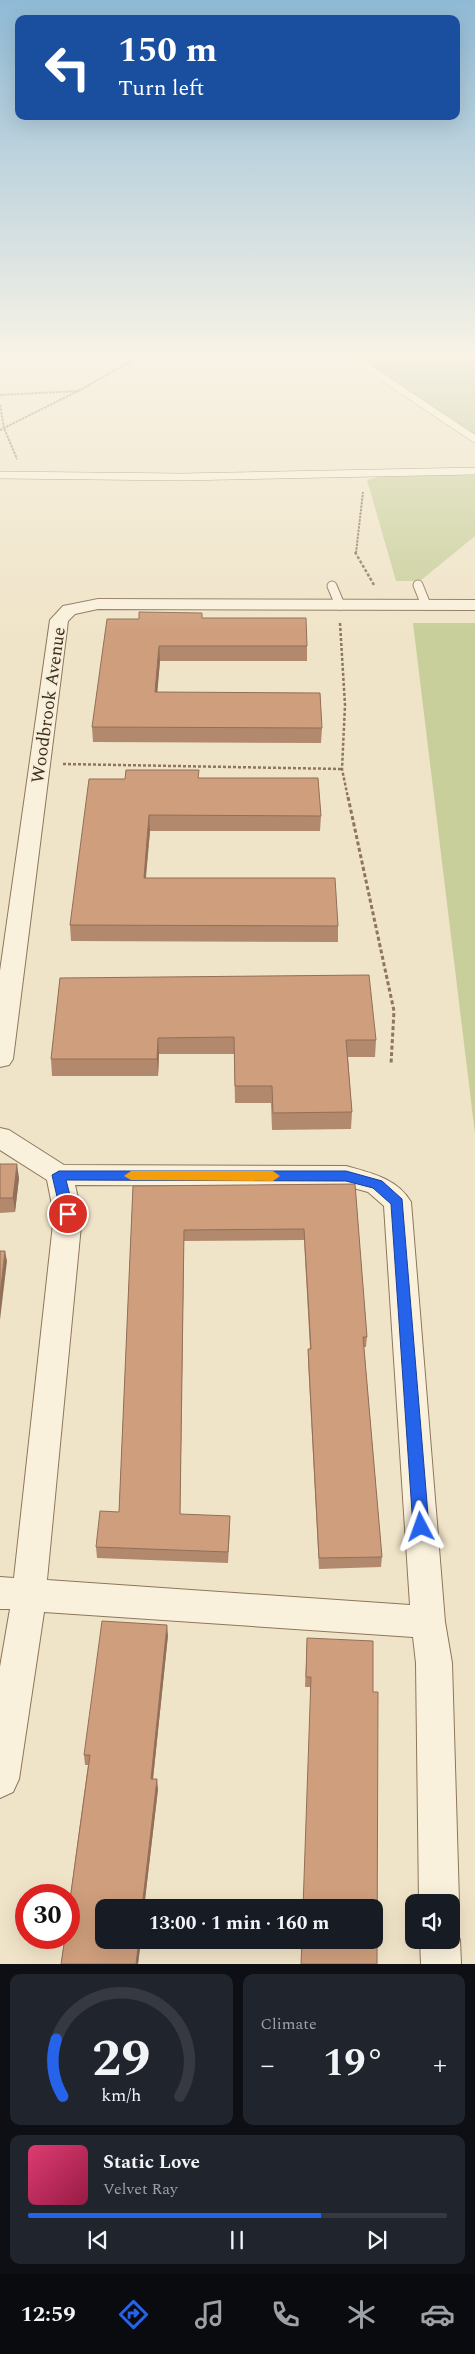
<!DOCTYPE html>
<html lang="en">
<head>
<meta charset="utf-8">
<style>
  :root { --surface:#171b24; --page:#20242c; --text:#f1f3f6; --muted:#9ea1a6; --line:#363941; --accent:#2563eb }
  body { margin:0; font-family:Spectral,serif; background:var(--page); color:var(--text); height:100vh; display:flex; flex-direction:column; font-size:19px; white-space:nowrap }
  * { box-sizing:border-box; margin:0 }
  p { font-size:16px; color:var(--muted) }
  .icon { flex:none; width:28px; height:28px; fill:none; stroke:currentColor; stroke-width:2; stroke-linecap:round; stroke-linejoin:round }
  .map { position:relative; height:1964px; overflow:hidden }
  .panel { display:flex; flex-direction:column; gap:10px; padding:10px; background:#0d0f14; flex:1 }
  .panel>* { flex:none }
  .hud { position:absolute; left:15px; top:15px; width:445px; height:105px; border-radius:10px; box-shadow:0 5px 20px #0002; background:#1a4fa0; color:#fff; overflow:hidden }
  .fabs { position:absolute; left:405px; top:1894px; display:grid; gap:10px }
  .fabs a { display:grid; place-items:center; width:55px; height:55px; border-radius:10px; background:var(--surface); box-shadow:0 5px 20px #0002; font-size:25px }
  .speed { position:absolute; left:15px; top:1884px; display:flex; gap:10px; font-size:25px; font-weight:700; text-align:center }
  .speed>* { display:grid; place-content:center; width:65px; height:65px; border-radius:50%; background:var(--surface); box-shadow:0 5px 20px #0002; line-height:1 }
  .speed .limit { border:8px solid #d22; background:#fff; color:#111 }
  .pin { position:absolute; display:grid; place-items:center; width:42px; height:42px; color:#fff; margin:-21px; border:2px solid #fff; border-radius:50%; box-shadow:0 1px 5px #0007 }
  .me { position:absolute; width:55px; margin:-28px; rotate:356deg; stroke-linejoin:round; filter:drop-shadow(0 0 4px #0008) }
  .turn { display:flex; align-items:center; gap:18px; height:105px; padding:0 20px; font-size:22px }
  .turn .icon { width:65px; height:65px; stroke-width:2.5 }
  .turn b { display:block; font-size:35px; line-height:42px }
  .big { font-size:38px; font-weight:700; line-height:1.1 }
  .panel .widget { flex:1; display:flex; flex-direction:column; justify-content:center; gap:8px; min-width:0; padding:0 18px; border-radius:10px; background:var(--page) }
  .panel .dial { align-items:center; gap:0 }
  .dial svg { height:130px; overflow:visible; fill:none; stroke:var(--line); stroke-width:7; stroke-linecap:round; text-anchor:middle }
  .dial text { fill:var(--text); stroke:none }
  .song { display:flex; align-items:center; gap:15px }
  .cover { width:60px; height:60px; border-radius:8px; background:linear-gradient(135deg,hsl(340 70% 55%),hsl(340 70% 35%)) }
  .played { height:5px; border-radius:2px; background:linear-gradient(90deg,var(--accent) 70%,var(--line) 70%) }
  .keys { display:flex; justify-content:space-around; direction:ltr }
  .heat { display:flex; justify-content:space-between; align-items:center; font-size:28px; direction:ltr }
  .panel .tiles { flex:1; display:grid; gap:10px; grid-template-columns:1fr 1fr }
  .widget:last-child { grid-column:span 2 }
  .trip { position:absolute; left:95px; top:1899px; width:288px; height:50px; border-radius:10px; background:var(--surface); box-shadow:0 5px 20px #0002; font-weight:700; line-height:50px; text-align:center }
  .dock { display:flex; height:80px; justify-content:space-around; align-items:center; background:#090b0e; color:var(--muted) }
  .dock .icon { width:35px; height:35px }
  .dock .selected { color:var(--accent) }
  .dock b { font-size:22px; color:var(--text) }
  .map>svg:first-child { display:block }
  .green { fill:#c9cf9b }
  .cemetery { fill:#bfc49a }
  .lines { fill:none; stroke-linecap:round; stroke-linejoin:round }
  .lane-far1-casing { stroke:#8d765c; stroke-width:8 }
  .lane-casing { stroke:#8d765c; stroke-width:11 }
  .street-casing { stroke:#8d765c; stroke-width:2 }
  .path-far2 { stroke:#8d765c; stroke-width:2; stroke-dasharray:2.5 1; stroke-linecap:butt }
  .path-far1 { stroke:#8d765c; stroke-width:2.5; stroke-dasharray:3 2; stroke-linecap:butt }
  .path { stroke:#8d765c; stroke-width:3; stroke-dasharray:4 2.5; stroke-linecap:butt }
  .lane-far1 { stroke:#faf1dc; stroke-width:7 }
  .lane { stroke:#faf1dc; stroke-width:9 }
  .street { fill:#faf1dc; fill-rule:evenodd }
  .wall { fill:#b2896c }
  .shaded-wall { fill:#916f58 }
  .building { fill:#cf9f7d; stroke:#916f58 }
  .route { fill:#2563eb; stroke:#184099 }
  .slow { fill:#f59e0b }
  .labels { text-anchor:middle; stroke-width:4; stroke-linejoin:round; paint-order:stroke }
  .street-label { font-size:18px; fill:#3d2e20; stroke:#f7eed8 }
</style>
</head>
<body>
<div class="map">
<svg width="475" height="1964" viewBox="0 0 475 1964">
  <rect width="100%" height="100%" fill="#f0e4c8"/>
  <path class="green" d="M475 475V536L420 581H396L367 480 378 477Z
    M413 623H475V1134Z"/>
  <path class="cemetery" d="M346 357H475V444Z"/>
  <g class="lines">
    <g class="lane-far1-casing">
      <path id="lane-far1" d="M352 357 475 439
        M0 475 182 477 475 471"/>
    </g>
    <g class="lane-casing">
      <path id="lane" d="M418 585 426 605
        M332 586 340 605"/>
    </g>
    <g class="street-casing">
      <path id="street" d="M98 599 475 600V610L98 609 75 614 68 621 13 1059 9 1065 0 1067V971L50 620 63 606Z
        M0 1128 9 1130 64 1165 346 1166C371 1173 397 1178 411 1202L445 1622 452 1663 459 1902 453 1916 451 1917V1902H419L416 1663 413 1637 44 1612 19 1779 13 1792 0 1798V1667L10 1609H0V1577L14 1578 54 1215 47 1180 0 1150ZM75 1185 346 1186 368 1192 384 1206 410 1605 47 1580 82 1215Z
        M451 1925 454 1926 460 1940 461 1964H421L420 1940H451Z"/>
    </g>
    <path class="path-far2" d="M0 395 79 391
      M0 405 4 428 17 459
      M0 430 82 389 138 357
      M356 553 363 492"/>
    <path class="path-far1" d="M355 552 374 585
      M340 623 345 705 342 769 348 798
      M63 764 342 769"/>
    <path class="path" d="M348 797 394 1011 391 1064"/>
    <use href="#lane-far1" class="lane-far1"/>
    <use href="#lane" class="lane"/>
    <use href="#street" class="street"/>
  </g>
  <path class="wall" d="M202 618 307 646V661H160L157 692 322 728 321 743 93 742 92 727 139 619Z
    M199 778 321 816 320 831H150L146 878 338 926V942L71 941 70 925 125 779Z
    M60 978 376 1040 375 1057H348L352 1112 351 1129 272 1130 271 1103H235L234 1054H159L158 1076H52L51 1059Z
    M0 1164 19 1178 15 1212 0 1213Z
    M355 1184 367 1337 366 1347H364L382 1557 381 1567 319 1569 308 1360V1349H310L304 1240 184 1241 180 1515 230 1527 228 1563 97 1558 96 1547 119 1512 133 1186Z
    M168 1635 153 1779 158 1789 144 1908H104L141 1940 138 1964H61L88 1765H85L84 1755Z
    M307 1638 373 1692 374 1940 310 1687H305Z"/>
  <path class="shaded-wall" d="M159 646 160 661 156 708 155 692Z
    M149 815 150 831 144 894V878Z
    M158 1038 159 1054 158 1076 157 1059Z
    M17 1164 19 1178 15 1212 13 1198Z
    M184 1230V1241L180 1525V1514Z
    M5 1251 7 1261 0 1320V1296Z
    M167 1625 168 1635 152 1788 151 1779Z
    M157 1779 158 1789 144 1908H142Z
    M139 1940H141L138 1964H136Z"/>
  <path class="building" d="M139 612 202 613V618H306L307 646H159L155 692 320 693 322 728 92 727 107 619H139Z
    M126 770H199L198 778H318L321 816 149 815 144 878H335L338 926 70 925 89 779H125Z
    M369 975 376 1040H346L352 1112 273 1113 272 1086H235L234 1037 158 1038 157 1059H51L60 978Z
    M0 1164H17L13 1198H0Z
    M355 1184 367 1337H363L382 1557 319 1558 308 1349H311L304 1229 184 1230 180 1514 230 1516 228 1552 96 1547 100 1511 119 1512 133 1186Z
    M0 1251H5L0 1296Z
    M102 1621 167 1625 151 1779H157L142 1908H104V1940H139L136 1964H61L65 1938H69V1907L90 1755H84Z
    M307 1638 373 1641V1692H378L377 1964H301L302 1940H374V1908H303L311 1677H306Z"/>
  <linearGradient id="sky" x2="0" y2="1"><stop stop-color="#8fbad6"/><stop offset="0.56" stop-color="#f8f3e6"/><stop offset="1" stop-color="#f8f3e6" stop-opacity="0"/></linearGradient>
  <rect width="475" height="632" fill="url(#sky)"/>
  <path class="route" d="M59 1171H346L382 1181 402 1199 429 1527 427 1532 421 1534 415 1532 413 1527 391 1204 373 1188 346 1181 66 1180 75 1214 68 1219 61 1214 52 1175Z"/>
  <path class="slow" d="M131 1171H273L280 1176 273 1181 131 1180 124 1176Z"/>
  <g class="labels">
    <g class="street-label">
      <text transform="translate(48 705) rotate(-82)" y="6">Woodbrook Avenue</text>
    </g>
  </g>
</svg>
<div class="fabs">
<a><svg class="icon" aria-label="sound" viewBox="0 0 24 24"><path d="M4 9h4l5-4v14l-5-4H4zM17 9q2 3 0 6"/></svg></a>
</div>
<div class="speed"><div class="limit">30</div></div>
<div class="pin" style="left:68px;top:1214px;background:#d93025"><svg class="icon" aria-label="arrive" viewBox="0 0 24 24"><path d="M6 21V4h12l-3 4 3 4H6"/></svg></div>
<svg class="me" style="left:421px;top:1527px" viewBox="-20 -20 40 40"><path d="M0-17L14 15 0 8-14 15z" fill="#2563eb" stroke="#fff" stroke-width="4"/></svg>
<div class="trip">13:00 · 1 min · 160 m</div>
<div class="hud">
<div class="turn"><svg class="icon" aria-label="left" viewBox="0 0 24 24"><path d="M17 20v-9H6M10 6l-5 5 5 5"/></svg><div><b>150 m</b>Turn left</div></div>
</div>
</div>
<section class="panel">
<div class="tiles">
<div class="widget dial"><svg viewBox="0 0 100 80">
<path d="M14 69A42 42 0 1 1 86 69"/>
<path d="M14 69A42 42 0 0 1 10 34" stroke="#2563eb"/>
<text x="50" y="56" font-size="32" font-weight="700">29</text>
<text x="50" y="72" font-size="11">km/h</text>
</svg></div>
<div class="widget"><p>Climate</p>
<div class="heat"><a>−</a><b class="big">19°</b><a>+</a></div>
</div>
<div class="widget">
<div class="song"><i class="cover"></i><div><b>Static Love</b><p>Velvet Ray</p></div></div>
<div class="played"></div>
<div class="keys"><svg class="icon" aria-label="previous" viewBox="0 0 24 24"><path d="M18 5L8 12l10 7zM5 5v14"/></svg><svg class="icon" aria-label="pause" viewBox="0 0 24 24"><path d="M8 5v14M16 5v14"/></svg><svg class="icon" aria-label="next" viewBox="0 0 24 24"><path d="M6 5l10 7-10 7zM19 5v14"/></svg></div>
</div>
</div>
</section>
<nav class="dock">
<b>12:59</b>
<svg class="icon selected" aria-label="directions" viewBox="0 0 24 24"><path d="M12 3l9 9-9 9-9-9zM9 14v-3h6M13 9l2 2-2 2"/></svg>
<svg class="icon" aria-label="music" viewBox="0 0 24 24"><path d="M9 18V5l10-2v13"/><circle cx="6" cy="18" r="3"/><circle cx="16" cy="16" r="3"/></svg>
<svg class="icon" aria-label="phone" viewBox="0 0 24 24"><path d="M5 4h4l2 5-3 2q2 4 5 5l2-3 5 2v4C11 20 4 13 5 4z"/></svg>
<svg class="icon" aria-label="climate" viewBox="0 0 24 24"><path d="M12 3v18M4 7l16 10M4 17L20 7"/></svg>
<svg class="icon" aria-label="car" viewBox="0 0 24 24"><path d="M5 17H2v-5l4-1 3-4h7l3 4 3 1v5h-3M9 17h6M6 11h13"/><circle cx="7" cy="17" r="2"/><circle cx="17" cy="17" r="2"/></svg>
</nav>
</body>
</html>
